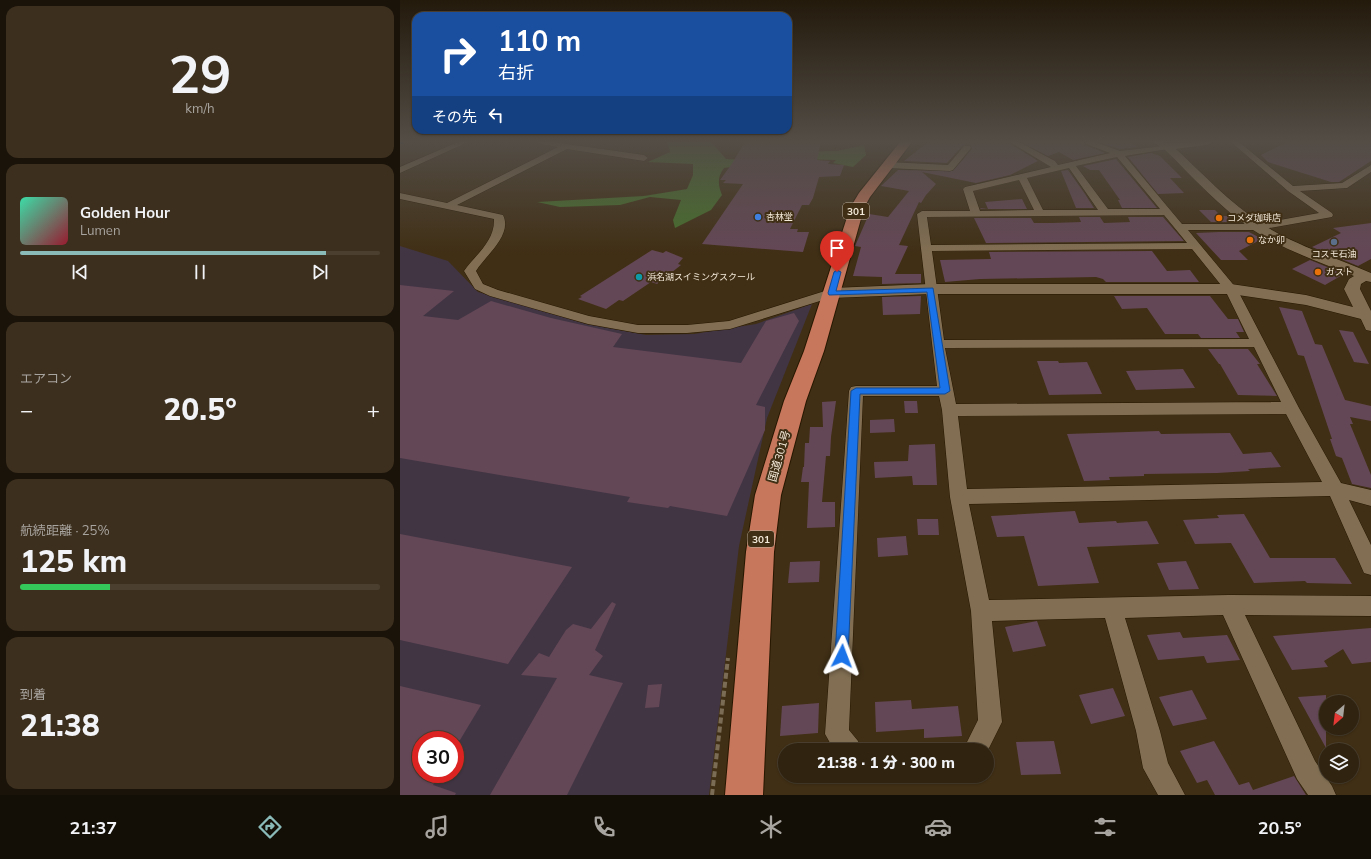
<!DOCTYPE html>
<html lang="ja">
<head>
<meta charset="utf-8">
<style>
  :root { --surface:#302310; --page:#3c2f1e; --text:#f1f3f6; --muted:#a8a49f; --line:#4b4030; --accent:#8bbbb9 }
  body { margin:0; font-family:Mulish,"Noto Sans JP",sans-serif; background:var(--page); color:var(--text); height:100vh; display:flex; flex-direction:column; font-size:15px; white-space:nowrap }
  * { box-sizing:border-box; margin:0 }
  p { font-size:13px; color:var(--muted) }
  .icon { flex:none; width:22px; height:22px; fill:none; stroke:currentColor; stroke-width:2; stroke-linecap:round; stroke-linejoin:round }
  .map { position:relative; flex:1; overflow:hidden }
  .panel { display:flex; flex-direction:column; gap:6px; padding:6px; background:#1a1309; width:400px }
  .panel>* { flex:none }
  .top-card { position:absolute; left:12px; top:12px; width:380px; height:122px; border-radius:12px; box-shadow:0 1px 3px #0004,0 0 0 1px var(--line); background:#1a4fa0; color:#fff; overflow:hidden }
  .needle { width:26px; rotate:208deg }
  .buttons { position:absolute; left:919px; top:695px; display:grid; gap:8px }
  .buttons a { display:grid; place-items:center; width:40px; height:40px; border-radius:50%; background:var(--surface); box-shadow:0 1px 3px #0004,0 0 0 1px var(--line); font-size:20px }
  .speed { position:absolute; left:12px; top:731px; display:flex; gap:8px; font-size:20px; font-weight:700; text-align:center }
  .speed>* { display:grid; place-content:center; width:52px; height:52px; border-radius:50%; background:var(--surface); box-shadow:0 1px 3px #0004,0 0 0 1px var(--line); line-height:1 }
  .speed .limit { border:6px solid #d22; background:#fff; color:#111 }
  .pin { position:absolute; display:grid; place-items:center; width:34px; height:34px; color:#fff; margin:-41px -17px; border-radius:50% 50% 50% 0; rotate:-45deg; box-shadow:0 0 4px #0007 }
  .pin .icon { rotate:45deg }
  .me { position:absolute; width:44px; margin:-22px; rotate:3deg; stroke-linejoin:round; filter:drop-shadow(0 0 3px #0008) }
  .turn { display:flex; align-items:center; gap:14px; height:84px; padding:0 20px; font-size:18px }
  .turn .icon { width:52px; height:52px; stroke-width:2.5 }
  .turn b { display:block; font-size:28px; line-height:34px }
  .then { display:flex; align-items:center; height:38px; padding:0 20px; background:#0003; gap:8px; font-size:15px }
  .big { font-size:30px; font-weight:800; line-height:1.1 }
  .panel .widget { flex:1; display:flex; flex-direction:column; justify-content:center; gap:6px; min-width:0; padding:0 14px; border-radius:12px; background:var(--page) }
  .panel .dial { align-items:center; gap:0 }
  .dial b { font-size:52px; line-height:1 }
  .song { display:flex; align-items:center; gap:12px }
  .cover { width:48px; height:48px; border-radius:6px; background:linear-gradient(135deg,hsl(160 70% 55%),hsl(350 70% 35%)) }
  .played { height:4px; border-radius:2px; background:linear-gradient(90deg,var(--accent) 85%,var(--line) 85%) }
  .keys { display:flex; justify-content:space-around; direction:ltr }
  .heat { display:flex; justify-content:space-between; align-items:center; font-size:22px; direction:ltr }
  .charge { height:6px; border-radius:3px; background:linear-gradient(90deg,#34c759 25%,var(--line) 0) }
  .trip { position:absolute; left:378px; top:743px; width:216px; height:40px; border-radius:20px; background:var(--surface); box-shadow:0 1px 3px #0004,0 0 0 1px var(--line); font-weight:800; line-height:40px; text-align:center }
  .menu { display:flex; height:64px; justify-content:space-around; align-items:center; background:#130e06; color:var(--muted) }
  .menu .icon { width:28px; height:28px }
  .menu .on { color:var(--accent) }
  .menu b { font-size:18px; color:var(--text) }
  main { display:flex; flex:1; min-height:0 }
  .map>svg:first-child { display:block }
  .industrial { fill:#413544; fill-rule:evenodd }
  .forest { fill:#47712c }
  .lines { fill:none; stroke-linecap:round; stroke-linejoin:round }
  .stream { stroke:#00124b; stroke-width:2.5 }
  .building { fill:#644756 }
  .minor-casing { stroke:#261700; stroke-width:1 }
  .tertiary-casing { stroke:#261700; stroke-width:1 }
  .trunk-casing { stroke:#261700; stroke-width:2 }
  .path { stroke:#7b6c55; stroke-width:4; stroke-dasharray:6 3; stroke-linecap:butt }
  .minor { fill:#826f53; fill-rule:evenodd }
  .tertiary { fill:#826f53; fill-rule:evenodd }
  .trunk { fill:#c7775c; fill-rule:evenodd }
  .route { fill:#1a73e8; stroke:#114b97 }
  .shop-dot { fill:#3f7fe0; stroke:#402f15; stroke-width:1.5 }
  .food-dot { fill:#e8710a; stroke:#402f15; stroke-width:1.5 }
  .service-dot { fill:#5c6f8a; stroke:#402f15; stroke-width:1.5 }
  .culture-dot { fill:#0f9aa8; stroke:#402f15; stroke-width:1.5 }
  .labels { text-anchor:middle; stroke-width:4; stroke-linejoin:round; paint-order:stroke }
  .far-poi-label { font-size:9px; fill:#f5ebdb; stroke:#402f15; text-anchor:start }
  .shield { fill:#402f15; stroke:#bfb3a0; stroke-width:1 }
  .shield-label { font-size:10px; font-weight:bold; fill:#f5ebdb }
  .street-label { font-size:11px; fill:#f5ebdb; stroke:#402f15 }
</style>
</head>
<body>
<main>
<section class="panel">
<div class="widget dial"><b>29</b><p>km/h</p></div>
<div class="widget">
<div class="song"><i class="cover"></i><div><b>Golden Hour</b><p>Lumen</p></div></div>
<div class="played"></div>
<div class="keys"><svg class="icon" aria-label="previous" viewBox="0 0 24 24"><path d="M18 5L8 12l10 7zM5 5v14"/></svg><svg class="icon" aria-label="pause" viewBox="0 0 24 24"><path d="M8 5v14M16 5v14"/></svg><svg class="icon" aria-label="next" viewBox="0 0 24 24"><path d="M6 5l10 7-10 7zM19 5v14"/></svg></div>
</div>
<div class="widget"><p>エアコン</p>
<div class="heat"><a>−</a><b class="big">20.5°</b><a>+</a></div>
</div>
<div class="widget"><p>航続距離 · 25%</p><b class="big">125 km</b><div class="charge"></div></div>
<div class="widget"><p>到着</p><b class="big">21:38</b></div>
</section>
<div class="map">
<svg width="971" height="795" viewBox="0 0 971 795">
  <rect width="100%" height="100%" fill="#402f15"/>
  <path class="industrial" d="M0 246 48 261 78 292 186 324 246 335 294 334 356 324 412 304 367 418 339 546 309 795H0ZM21 740H55V774H21Z"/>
  <path class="forest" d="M267 142H309L312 143 326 159 346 160 391 152 437 151 464 145 466 155 453 167 433 163 436 160C399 158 361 162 324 168 317 177 318 185 322 195L311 210 275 228 273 220 281 200 250 197 220 205 160 207 137 202 244 196 287 189 293 175V164L248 162 270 152Z"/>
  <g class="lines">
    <path class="stream" d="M0 143 3 142"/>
  </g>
  <path class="building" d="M345 142H421L417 160 430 161 428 164 444 165 440 176 419 177 413 198 409 205H402L390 229H398L397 232H409L403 252 302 244 343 184 323 183 326 180H320L331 165Z
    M528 142H609V143L638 161 610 175 576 183 522 172 536 184 526 195 521 203 519 202 499 245 508 246 495 274H521V283L482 284V277L453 276 461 247 455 246 469 214 488 217 509 191 481 186 498 170 553 171 572 149 570 144 563 145 547 163 504 161Z
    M621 142H684L685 145 705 153 673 160 659 152 648 156Z
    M698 142H728L739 147 720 149Z
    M887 142H971V161L939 182H931L868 162 861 155Z
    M751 153 760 156 782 178H770L784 193 758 194 728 157Z
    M716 159 757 208H722L718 200H720L699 170H690L683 166Z
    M668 170 685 194 694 208H676L661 171Z
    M622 199 627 209H581L580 208 588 209 585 202Z
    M799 210H815L821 216H832L840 222H811Z
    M679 217H700L704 223 730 222 728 217H763L784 241 586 243 574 218H631L634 223H652L681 222Z
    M971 223V259L958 266 912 247 941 233 933 228Z
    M819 232H849L862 239 839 251 848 260H821L796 233Z
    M252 250 263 253 266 251 283 258 278 264 281 265 257 284 251 282 223 301 219 300 206 309 178 299 182 297 180 296Z
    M752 251 767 271 790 270 799 282H706L703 279 696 277 580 279 545 282 540 260 591 259 589 252Z
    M910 260 915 262 944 274 925 285 892 269Z
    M0 285 54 291 23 316 58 320 91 301 151 318 222 334 213 347 341 363 366 321 394 313 399 321 356 405 365 407V430L327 516 270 506 268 508 227 502 230 497 0 458Z
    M521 296 520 314 483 315 482 297Z
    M714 296H810L828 319H838L844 332H836L840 338H801L798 334H765L747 308 722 309Z
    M879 307 902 311 915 344 922 345 945 400 971 406V421L950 417 953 424H950L971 475V488L952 484 942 458 936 456 930 439H932L904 356 898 355Z
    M939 330 953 332 969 364 954 362Z
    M808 349H848L860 364H857L877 396 838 395 820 364H819Z
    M637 361H658L659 363 687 362 702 394 649 395Z
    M783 369 795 388 736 390 726 371Z
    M436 401 431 437 430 456H426L422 502H435V527L407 528 409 482H401L403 467H404L405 443H409L410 427H423L422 402Z
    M504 401H517L518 413H505Z
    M494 419 495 432 470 433V420Z
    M759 431 761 434 830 433 843 454 871 452 881 467 848 469 850 471 817 473 744 474V476L709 477 710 480 684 481 667 434Z
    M535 444 537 485H513L512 476 475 478 474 462 508 461 509 445Z
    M675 511 679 523 716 521 717 523 747 521 759 544 687 547 699 583 638 586 624 536 597 537 591 516Z
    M844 514 870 558H935L952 584 907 583 905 581 854 583 831 543 795 544 783 520 819 518 817 515Z
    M517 519H538L539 535H518Z
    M0 534 172 567 108 664 0 640Z
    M506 536 508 555 478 557 477 538Z
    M420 561 419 582 388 583 390 562Z
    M786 561 799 589 769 590 757 563Z
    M212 602 216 604 195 650 203 656 189 675 223 683 167 795H90L157 678 121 675 139 653 149 657 166 630 173 624 191 629Z
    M637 621 646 646 613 652 605 627Z
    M971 628V662L952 664 943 649 924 661 928 667 892 670 873 636Z
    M780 632 783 638 827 635 840 660 807 663 804 656 758 660 747 635Z
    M262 684 259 707 245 708 248 685Z
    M0 686 81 705 60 740H21V774H40L33 785 56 793 55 795H0Z
    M713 688 725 716 691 724 679 695Z
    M792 690 807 719 773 726 759 697Z
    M926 695V748L898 697Z
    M511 700 512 709 558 706 562 736 524 738V729L476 732 475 702Z
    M419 703 418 733 380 736 382 706Z
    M654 741 661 774 621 775 616 742Z
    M814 741 839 785 849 782 853 790 894 776 906 795H815L807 780 797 783 780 751Z"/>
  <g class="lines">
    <g class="minor-casing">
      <path id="minor" d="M58 142H68L0 173V167Z
        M137 142H153L244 155 248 158 244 161 167 149 57 205 103 215C113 235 85 256 76 271L83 284 98 290 189 316 238 325H287L329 321 428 290H436L438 293 436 296 330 329 287 333H238L188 324 90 296 75 289 64 271C76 254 95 241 94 219L0 199V193L47 203 158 147 141 144Z
        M610 142H619L655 161 658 165 710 153 686 144 685 142H695L720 151 771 145 772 147 768 149 725 156 782 224H858L919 213 888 191 831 142H839L893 186 942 183 971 165V172L947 188 900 191 932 213 933 215 932 217 858 230H788L837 289 899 408 941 483 971 490V506L949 500 971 545V575L964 573 930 496 569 504 589 600 829 595 971 596V616L845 615 915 761 932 786 936 795H908L897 779 823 615 725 618 760 731 768 763 785 795H758L743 768 736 731 705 618 592 621 602 722 587 752V750H563L578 720 571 611 550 497 542 410 539 396H463L449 730 458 741 461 750H434L425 734 449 391 451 387 456 386H537L517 214 522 211H570L563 189 565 187 651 167ZM717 157 760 209H708L676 166ZM669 168 698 210H643L627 178ZM619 180 634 210 580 211 573 191ZM764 215 787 243 531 245 527 217ZM792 249 825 290 849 339 544 340 532 251ZM854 347 881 402 556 404 545 348ZM886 414 922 482 567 489 558 416Z
        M564 146H570L571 148 553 170 550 171 488 168 484 165 488 162 548 165Z
        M965 311 971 314V331L966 330 959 315 960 312Z"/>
    </g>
    <g class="tertiary-casing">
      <path id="tertiary" d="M753 142C759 141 766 144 772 143 785 143 798 142 811 142L810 144 806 145 776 149C804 175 830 203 862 224 893 244 936 258 971 273V282L966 281 961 284 960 289 971 311V318L965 320 906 305 831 294H530L432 298 427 296 424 293 427 290 432 288 530 284H831L906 295 953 307 944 289 949 279 954 276C920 262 884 250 853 230 820 208 793 177 764 149Z"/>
    </g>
    <g class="trunk-casing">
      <path id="trunk" d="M500 142H512L470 197 464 208 424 351 406 401 381 495 374 552 363 795H325L346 552 355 495 384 401 404 351 450 208 459 193Z"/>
    </g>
    <path class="path" d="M312 795 328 658"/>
    <use href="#minor" class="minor"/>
    <use href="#tertiary" class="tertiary"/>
    <use href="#trunk" class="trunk"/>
  </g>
  <linearGradient id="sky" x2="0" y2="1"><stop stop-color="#231a0c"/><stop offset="0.56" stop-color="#534d46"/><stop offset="1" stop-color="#534d46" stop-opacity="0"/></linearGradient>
  <rect width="971" height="253" fill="url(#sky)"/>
  <path class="route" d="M437 270 441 272 436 291 533 288 550 391 545 394H460L448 656 446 661 442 663 437 661 435 656 451 391 456 388H540L527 292 429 295 428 293 434 272Z"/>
  <circle class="shop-dot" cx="358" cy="217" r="4"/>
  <g class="food-dot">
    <circle cx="819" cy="218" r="4"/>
    <circle cx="850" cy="240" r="4"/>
    <circle cx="918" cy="272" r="4"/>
  </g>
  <circle class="service-dot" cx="934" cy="242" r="4"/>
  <circle class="culture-dot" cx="239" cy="277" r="4"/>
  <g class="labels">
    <g class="far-poi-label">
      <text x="366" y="220">杏林堂</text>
      <text x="827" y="221">コメダ珈琲店</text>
      <text x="858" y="243">なか卯</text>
      <text x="934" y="257" text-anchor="middle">コスモ石油</text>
      <text x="926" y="275">ガスト</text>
      <text x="247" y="280">浜名湖スイミングスクール</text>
    </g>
    <g class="shield">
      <rect x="443" y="203" width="26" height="16" rx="3"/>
      <rect x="348" y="531" width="26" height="16" rx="3"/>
    </g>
    <g class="shield-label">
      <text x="456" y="215">301</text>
      <text x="361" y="543">301</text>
    </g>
    <g class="street-label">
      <text transform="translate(379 456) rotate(-74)" y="4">国道301号</text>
    </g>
  </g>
</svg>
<div class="buttons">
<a><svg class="needle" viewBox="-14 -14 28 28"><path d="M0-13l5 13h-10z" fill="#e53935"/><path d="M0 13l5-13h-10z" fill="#a8a49f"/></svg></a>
<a><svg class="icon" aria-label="layers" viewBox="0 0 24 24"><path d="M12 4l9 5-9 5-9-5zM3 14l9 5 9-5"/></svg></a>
</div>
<div class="speed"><div class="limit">30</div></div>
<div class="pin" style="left:437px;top:272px;background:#d93025"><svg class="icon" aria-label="arrive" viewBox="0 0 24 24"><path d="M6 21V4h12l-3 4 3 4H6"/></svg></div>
<svg class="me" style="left:442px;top:656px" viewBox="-20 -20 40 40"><path d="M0-17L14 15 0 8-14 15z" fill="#1a73e8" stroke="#fff" stroke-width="4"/></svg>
<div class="trip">21:38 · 1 分 · 300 m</div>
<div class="top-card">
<div class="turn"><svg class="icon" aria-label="right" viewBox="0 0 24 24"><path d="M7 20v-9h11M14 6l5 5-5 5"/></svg><div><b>110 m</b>右折</div></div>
<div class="then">その先<svg class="icon" aria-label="left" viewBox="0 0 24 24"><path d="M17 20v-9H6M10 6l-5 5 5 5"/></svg></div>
</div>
</div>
</main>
<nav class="menu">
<b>21:37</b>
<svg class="icon on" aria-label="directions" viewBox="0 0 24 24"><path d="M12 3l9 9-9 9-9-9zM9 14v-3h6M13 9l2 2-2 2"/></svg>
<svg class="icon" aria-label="music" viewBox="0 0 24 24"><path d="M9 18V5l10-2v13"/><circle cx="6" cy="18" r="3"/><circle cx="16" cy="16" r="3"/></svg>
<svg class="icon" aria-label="phone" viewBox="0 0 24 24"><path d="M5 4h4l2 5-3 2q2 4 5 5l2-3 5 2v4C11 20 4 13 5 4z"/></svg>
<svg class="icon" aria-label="climate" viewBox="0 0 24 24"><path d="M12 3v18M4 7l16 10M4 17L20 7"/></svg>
<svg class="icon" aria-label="car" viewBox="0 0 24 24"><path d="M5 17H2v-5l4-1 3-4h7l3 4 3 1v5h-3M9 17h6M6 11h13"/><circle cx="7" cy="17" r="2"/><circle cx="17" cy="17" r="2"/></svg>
<svg class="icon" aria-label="filters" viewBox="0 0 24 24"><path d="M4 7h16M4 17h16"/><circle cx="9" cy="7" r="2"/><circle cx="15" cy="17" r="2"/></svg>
<b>20.5°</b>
</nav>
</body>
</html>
